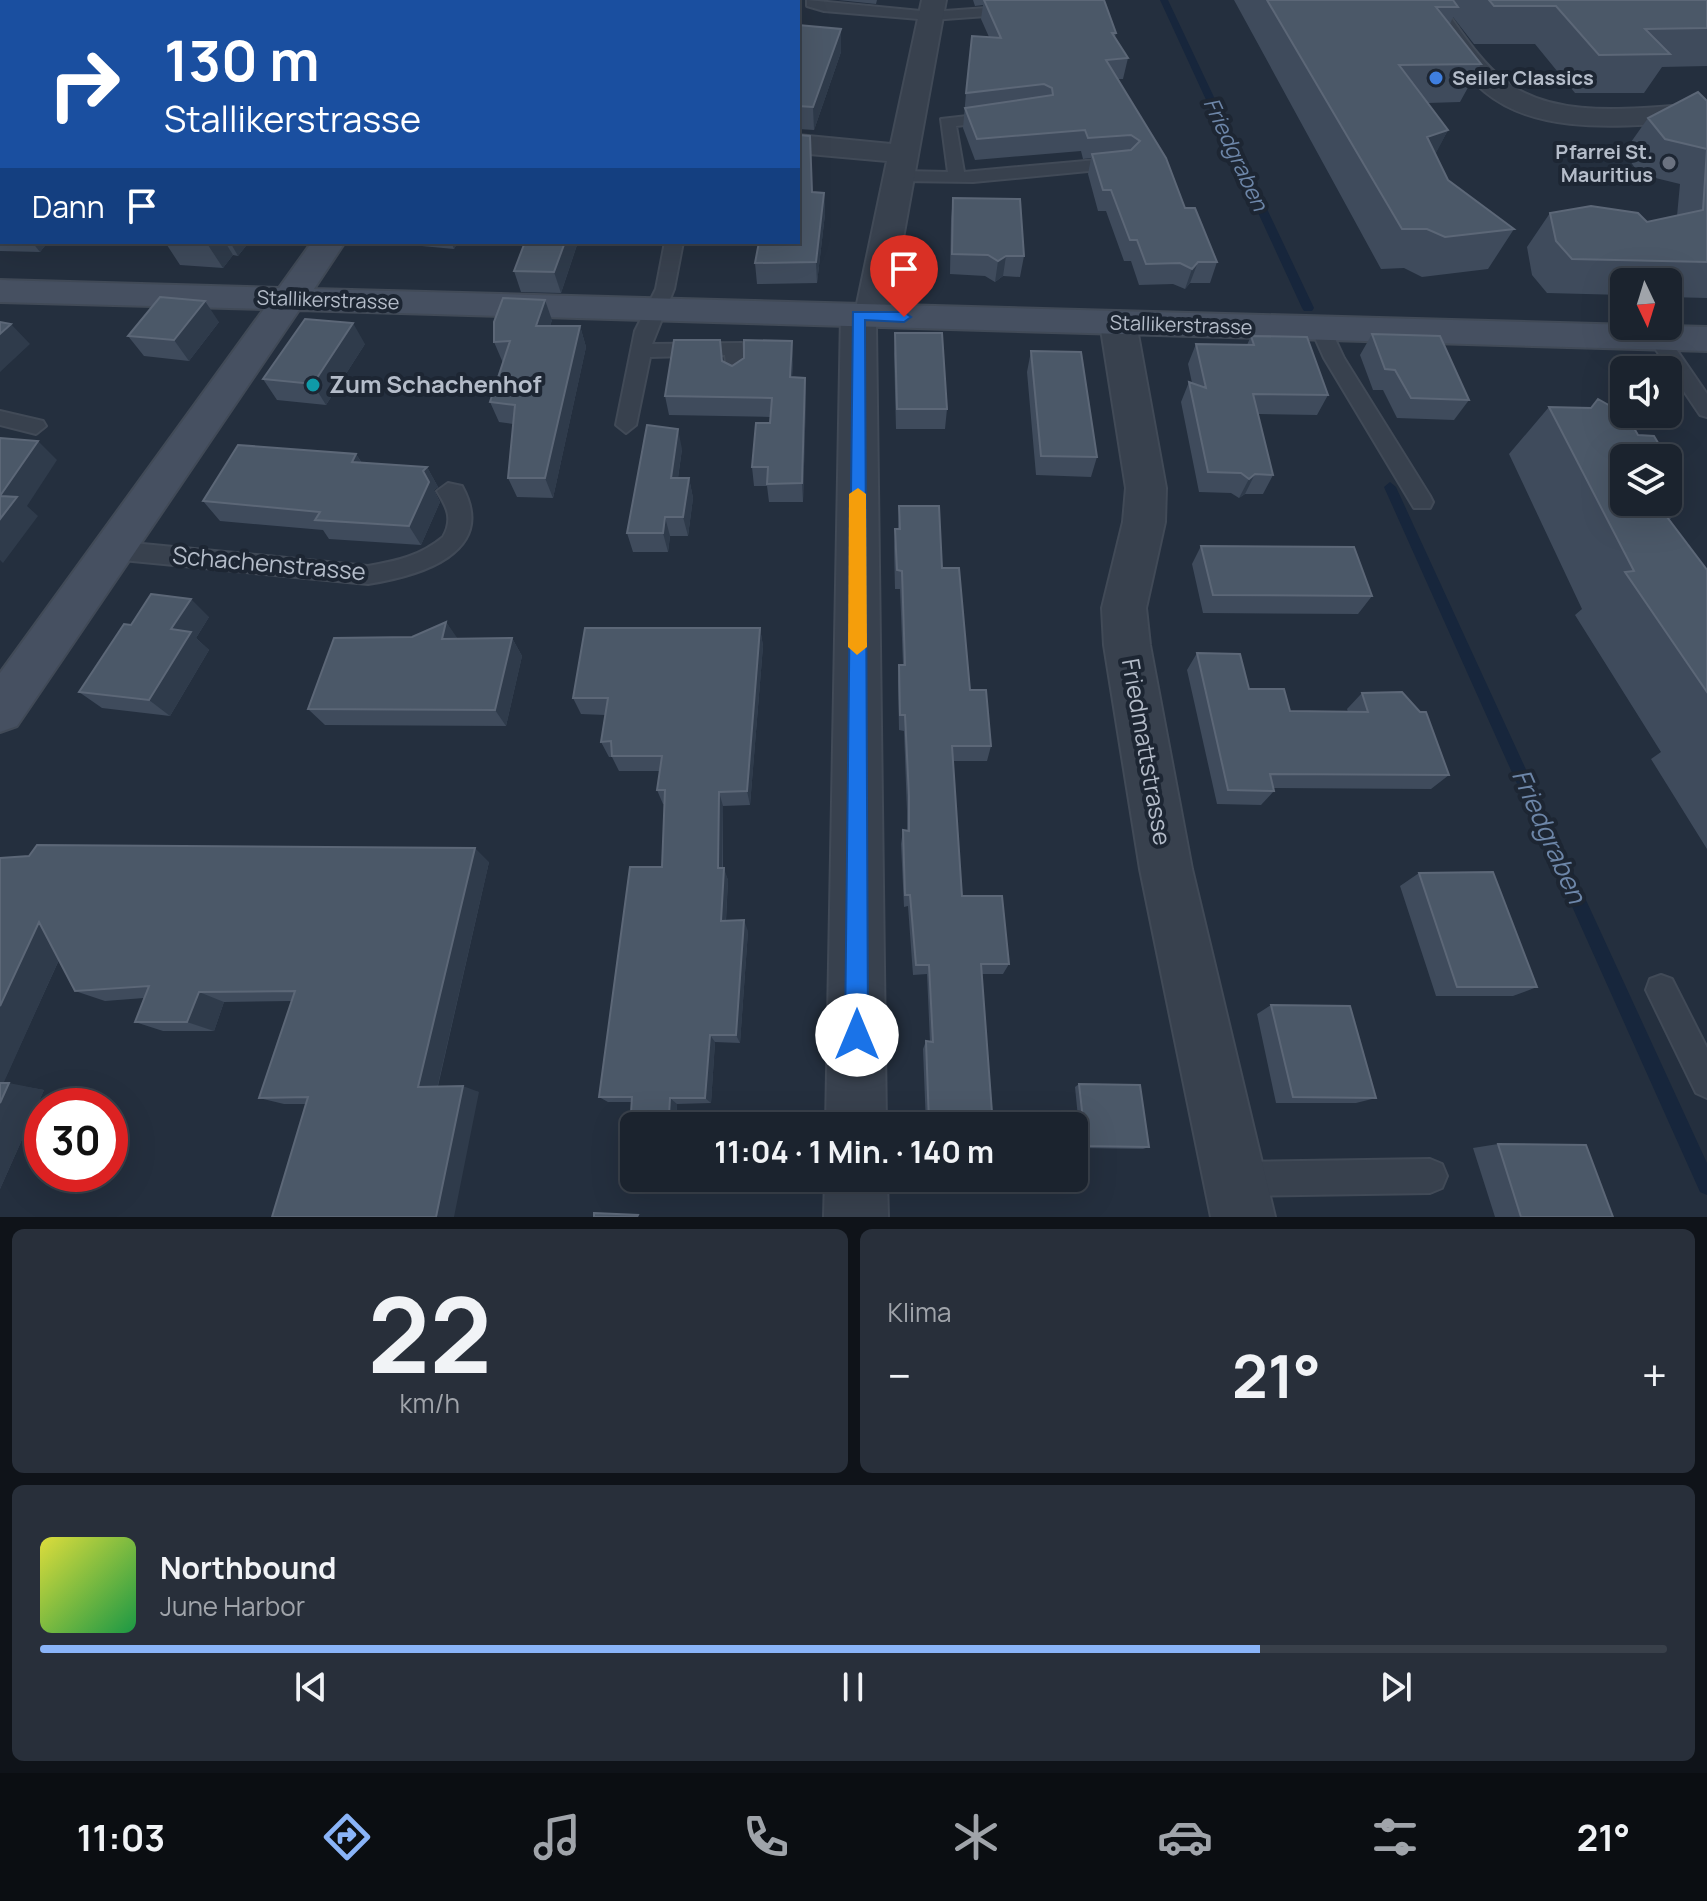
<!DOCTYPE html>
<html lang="de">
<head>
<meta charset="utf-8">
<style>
  :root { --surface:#1b232e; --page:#282f3a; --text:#f1f3f6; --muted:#a0a4aa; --line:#39404a; --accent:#8ab4f8 }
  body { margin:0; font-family:Manrope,sans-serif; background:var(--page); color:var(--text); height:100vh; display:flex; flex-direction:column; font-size:30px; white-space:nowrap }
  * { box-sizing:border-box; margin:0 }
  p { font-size:26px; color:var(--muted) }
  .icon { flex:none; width:44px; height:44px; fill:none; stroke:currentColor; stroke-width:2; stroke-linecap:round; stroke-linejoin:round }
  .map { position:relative; height:1217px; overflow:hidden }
  .sheet { display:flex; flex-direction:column; gap:12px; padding:12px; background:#0f1319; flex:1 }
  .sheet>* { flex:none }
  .guide { position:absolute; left:0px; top:0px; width:800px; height:244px; box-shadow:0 8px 32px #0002,0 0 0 2px var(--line); background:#1a4fa0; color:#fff; overflow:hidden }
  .needle { width:52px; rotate:176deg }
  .controls { position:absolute; left:1610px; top:268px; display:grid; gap:16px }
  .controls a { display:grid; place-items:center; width:72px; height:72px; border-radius:12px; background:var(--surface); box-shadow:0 8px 32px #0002,0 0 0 2px var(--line); font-size:40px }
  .speed { position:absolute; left:24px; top:1088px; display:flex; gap:16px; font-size:40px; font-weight:700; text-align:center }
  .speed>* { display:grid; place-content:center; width:104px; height:104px; border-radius:50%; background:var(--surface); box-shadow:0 8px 32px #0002,0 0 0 2px var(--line); line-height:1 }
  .speed .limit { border:12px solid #d22; background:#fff; color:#111 }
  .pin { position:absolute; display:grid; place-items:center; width:68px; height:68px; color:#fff; margin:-82px -34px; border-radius:50% 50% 50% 0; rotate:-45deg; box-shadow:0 0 8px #0007 }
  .pin .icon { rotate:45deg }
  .me { position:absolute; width:88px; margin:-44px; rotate:0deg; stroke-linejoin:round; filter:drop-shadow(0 0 6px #0008) }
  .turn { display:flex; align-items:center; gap:28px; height:168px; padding:0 32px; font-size:36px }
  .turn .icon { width:104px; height:104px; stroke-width:2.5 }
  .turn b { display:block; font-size:56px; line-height:68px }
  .then { display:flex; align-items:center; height:76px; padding:0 32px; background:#0003; gap:16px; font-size:30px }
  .big { font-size:60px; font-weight:700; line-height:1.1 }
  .sheet .tile { flex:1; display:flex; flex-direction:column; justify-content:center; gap:12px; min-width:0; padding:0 28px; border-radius:12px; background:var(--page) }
  .sheet .dial { align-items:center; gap:0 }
  .dial b { font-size:104px; line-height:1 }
  .song { display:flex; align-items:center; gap:24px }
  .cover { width:96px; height:96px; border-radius:12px; background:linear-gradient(135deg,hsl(60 70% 55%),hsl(140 70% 35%)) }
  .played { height:8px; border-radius:4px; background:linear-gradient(90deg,var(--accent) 75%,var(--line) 75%) }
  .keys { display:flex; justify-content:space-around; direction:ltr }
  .heat { display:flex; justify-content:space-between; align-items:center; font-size:44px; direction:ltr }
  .sheet .tiles { flex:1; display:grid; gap:12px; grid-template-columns:1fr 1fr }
  .tile:last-child { grid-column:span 2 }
  .trip { position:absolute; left:620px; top:1112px; width:468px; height:80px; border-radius:12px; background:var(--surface); box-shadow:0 8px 32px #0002,0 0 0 2px var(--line); font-weight:700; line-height:80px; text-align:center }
  .dock { display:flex; height:128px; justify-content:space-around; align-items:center; background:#0b0e12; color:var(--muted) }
  .dock .icon { width:56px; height:56px }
  .dock .current { color:var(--accent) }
  .dock b { font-size:36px; color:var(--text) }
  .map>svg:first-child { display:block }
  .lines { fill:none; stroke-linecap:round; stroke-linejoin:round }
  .stream { fill:#17263c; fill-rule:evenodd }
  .lane-casing { stroke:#414a57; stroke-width:4 }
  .street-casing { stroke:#414a57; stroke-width:4 }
  .secondary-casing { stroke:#414a57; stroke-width:4 }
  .lane { fill:#38414e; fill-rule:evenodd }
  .street { fill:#38414e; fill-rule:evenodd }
  .secondary { fill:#465061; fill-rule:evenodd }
  .wall { fill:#3f4b5c }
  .shaded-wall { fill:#2f3b4b }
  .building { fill:#4b5868; stroke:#5c6777; stroke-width:2 }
  .route { fill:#1a73e8; stroke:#114b97; stroke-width:2 }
  .slow { fill:#f59e0b }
  .shop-dot { fill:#3f7fe0; stroke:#1d2633; stroke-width:3 }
  .worship-dot { fill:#6b7280; stroke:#1d2633; stroke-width:3 }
  .culture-dot { fill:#0f9aa8; stroke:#1d2633; stroke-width:3 }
  .labels { text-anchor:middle; stroke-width:8; stroke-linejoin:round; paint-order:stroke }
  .far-poi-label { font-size:20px; font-weight:bold; fill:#b4bcc9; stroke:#1d2633; text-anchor:start }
  .far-street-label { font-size:20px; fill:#b4bcc9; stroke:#1d2633 }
  .far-water-label { font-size:22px; font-style:italic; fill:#6d86a8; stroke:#1d2633 }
  .poi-label { font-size:24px; font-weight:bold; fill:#b4bcc9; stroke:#1d2633; text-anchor:start }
  .street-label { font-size:24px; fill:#b4bcc9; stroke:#1d2633 }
  .water-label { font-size:26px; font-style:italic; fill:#6d86a8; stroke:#1d2633 }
</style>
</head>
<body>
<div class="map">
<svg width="1707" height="1217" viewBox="0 0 1707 1217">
  <rect width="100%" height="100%" fill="#242f3e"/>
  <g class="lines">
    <path class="stream" d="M1160 0H1168L1314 308 1312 311H1304L1302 308Z
      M1390 482 1396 487 1707 1163V1195L1700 1192 1384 487Z"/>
    <g class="lane-casing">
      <path id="lane" d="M807 0 931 12 1014 6 1021 10 1014 14 931 20 824 11 807 6Z
        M994 113 1002 118 1000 121 956 126 964 172 1119 158 1127 163 1119 168 973 182 902 181 894 176 902 171 948 172 941 119Z
        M665 242H683L674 289 652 344 742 343 745 375 735 382 728 380 725 355 650 357 636 425 626 433 616 425 635 331 656 289Z
        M1321 323 1328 324 1344 358 1430 496 1433 502 1430 508H1414L1324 358 1311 329Z
        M1658 332 1665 333 1707 394V417L1700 415 1648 338Z
        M0 411 43 421 46 426 36 434 0 425Z
        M448 483 462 486C499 554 418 576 368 584L112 559 104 556 101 550 104 544 112 541 368 566C397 561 420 556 443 537 454 518 446 506 437 491Z
        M1661 975 1672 979 1707 1048V1098L1696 1093 1646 990 1650 979Z
        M1430 1159 1442 1164 1447 1176 1442 1188 1430 1193 1235 1196 1223 1191 1218 1179 1223 1167 1235 1162Z"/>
    </g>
    <g class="street-casing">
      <path id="street" d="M922 0H946L889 316 884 324 876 326 886 1126H826L841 315 846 307 857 304 887 161 798 153V135L891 144Z
        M1413 0H1438C1459 27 1477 59 1504 80 1557 123 1644 106 1707 104V122C1638 123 1543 140 1485 92 1456 68 1434 31 1413 0Z
        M0 130H2V148H0Z
        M1118 311 1130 315 1136 323 1166 488 1165 522 1146 608 1150 645 1192 869 1275 1217H1211L1140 869 1104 645 1102 608 1123 522 1126 488 1100 323 1106 315Z
        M825 1178H887L888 1217H824Z"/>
    </g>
    <g class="secondary-casing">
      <path id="secondary" d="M312 242H345L314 289 1707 327V351L299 310 17 726 0 732V673L264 309 0 302V280L279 288Z"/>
    </g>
    <use href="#lane" class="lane"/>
    <use href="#street" class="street"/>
    <use href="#secondary" class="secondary"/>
  </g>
  <path class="wall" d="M0 0H371L372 2H2V67L0 64Z
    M838 0H877L876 4Z
    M973 0H1104L1116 33 1115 37 1128 58 1123 79H1117L1185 208 1217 262 1210 283H1190L1185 289 1173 284 1139 285 1131 261H1124L1106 211H1098L1088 174 1091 158 1083 159 1081 151 975 160 963 128 966 93 989 37 981 19 983 5 975 6Z
    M1234 0H1707V66L1662 67 1644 93H1575L1535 44H1474L1453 17 1450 24 1481 64 1460 102 1428 103 1448 130 1435 154 1448 180 1514 229 1488 269 1422 277 1404 268 1381 269Z
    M798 25 841 29V52L814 130 798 129Z
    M1707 101V298L1668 297V282H1624V295L1547 293 1532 275 1527 247 1550 213 1647 222 1677 216 1680 184 1639 174 1624 152 1648 118Z
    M2 190V242H48L40 252 0 251V192Z
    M824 193 825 214 817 283 757 284 755 263Z
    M953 198 1024 256 1020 277 1003 276 995 282 985 276 950 274 951 219Z
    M165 242H249L238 256 233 255 223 268 180 265Z
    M409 242H458L454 249 411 245Z
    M578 242 561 293 521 292 514 271Z
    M552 320 550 326H580L586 347 553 498 517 497 508 478 513 424 499 422 490 402 503 363 494 342Z
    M219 322 189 361 144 356 128 336Z
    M895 333 947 409 945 429H896L894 354Z
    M1372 334 1469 400 1454 420 1397 418 1383 390H1373L1360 355Z
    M1251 336 1328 395 1317 415 1258 414 1273 475 1263 494H1245L1239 498 1231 493 1199 492 1181 402 1189 382 1192 383 1188 364 1196 344 1247 345Z
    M792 341 793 360 792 377 805 378 806 397 803 502H769L767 486H754L752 467 770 423 771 417 669 415 665 396 723 361 732 366Z
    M365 344 326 405 277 400 263 379Z
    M1031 351 1097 457 1091 477 1036 475 1027 372Z
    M1549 407 1624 458 1668 502V459L1680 480 1670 489 1681 509 1669 520 1707 570V849L1651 759 1661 752 1575 615 1582 609 1509 454Z
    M682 449 678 478H689L693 498 688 536H670L668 552H633L627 533Z
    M356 454 362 463 427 467 438 487 434 490 440 502 421 545 329 539 323 530 220 521 203 501Z
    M899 506 942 568 970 690 991 746 987 761H953L962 896 1009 964 1003 974H982L993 1126H926L923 1049 926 1041 930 1042 927 974 913 975 908 906 904 907 901 844 903 830 907 831V811L904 731 899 730 898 682 899 665H903L900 589H895L894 548 895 529H898Z
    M1201 546 1372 596 1358 614 1203 613 1192 564Z
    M209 617 196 638 209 650 170 716 102 708 79 692 131 625Z
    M446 622 457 639 512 638 522 656 506 726 325 725 308 709 412 637Z
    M760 628 763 646 750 805 723 806V868L728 880 726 921 748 931 740 1043 715 1042 711 1103 677 1104 676 1120 639 1118 631 1113 632 1102H608L599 1097 662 867 665 804H663L657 790 660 771H619L612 757H609L601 742 605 715 581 714 573 698Z
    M1197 653 1249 689 1290 711 1348 712 1347 709 1362 693 1449 775 1431 789 1274 788V791L1261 805 1217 804 1187 670Z
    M0 858 489 862 438 1086 479 1092 306 1104H284L259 1098 292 1001 224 1002 214 1031H163L135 1022 144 998 105 1001 75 991 59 960 3 1083 44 1090 0 1189Z
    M1419 873 1537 987 1513 996H1436L1400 886Z
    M1271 1005 1376 1098 1356 1103H1276L1257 1014Z
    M1079 1084 1149 1147 1143 1149 1081 1148 1075 1087Z
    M1498 1144 1613 1217H1495L1473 1148Z
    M935 1178H997L998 1189 992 1191 936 1190Z"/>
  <path class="shaded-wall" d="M618 0H665L666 2H611Z
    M841 29V52L814 130 813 107Z
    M1448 130 1427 170V137Z
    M824 193 825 214 817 283 816 262Z
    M32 242H48L40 252Z
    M206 242H225L233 255 223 268Z
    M230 242H249L238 256Z
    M451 242H458L454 249Z
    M565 242H578L561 293 554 272Z
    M1006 256 1003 276 995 282 998 261Z
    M1198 262 1190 283 1185 289 1192 269Z
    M545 300 552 320 543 346 536 326Z
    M205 301 219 322 189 361 174 340Z
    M353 323 365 344 326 405 313 384Z
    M11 324 30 344 0 372V334Z
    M580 326 586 347 553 498 545 478Z
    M792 341 793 360 791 396 790 377Z
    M805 378 806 397 803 502 802 483Z
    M678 429 682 449 675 498 671 478Z
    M38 441 57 460 27 506 38 516 3 563 0 560V496Z
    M356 454 368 474 352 462Z
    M427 467 438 487 434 490 440 502 421 545 409 526 423 471Z
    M1255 474 1245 494 1239 498 1249 479Z
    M689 478 693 498 688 536 683 517Z
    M665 517 670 536 668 552 663 533Z
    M191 599 209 617 196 638 209 650 170 716 149 700 171 629Z
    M446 622 458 639H442Z
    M760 628 763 646 750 805 747 791Z
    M512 638 522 656 506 726 495 710Z
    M719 792 723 806 722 881 718 868Z
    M475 848 489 862 436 1093 418 1087Z
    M724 868 728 880 725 932 721 921Z
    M744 920 748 931 740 1043 736 1035Z
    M39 922 70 935 0 1091V1006Z
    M199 992 224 1002 214 1031 187 1022Z
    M710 1035 715 1042 711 1103 705 1098Z
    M9 1083 44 1090 0 1189V1103Z
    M463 1086 479 1092 454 1217H436Z
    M670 1098 677 1104 676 1120 669 1115Z"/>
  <path class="building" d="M0 0H366L364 2H2V48H0Z
    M548 0H618L611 2H547Z
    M984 0H1104L1116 33H1112L1128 58 1106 60 1166 158 1185 208H1195L1217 262H1198L1192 269 1180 263 1146 264 1137 240H1130L1111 190H1103L1092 154 1131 150 1140 141 1131 135 1088 138 1085 130 977 139 965 108 1053 95 1052 88 1044 84 966 93 972 36 1001 38Z
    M1267 0H1453L1458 7H1436L1481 64 1399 65 1448 130 1427 137 1448 180 1514 229 1445 237 1427 229H1402Z
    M1489 0H1707V28L1645 29 1670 54 1599 55 1556 6H1494Z
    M798 25 841 29 813 107 798 106Z
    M1698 92 1707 101V149L1665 139 1648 118Z
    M799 135 810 136 812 192 824 193 816 262 755 263 759 242H798Z
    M1707 149V262L1572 259 1556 241 1550 213 1591 206 1638 213 1647 222 1703 210Z
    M2 190V225H0V192Z
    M953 198 1020 199 1024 256H1006L998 261 988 255 952 254Z
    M525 242H565L554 272 514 271Z
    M160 297 205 301 174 340 128 336Z
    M503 298 545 300 536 326H580L545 478H508L515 405 490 402 510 341 494 342V322Z
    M305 319 353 323 313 384 263 379Z
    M0 322 11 324 0 334Z
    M895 333H942L947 409H897Z
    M1372 334 1440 336 1469 400 1411 398 1395 370 1385 369Z
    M1251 336 1307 337 1328 395 1253 394 1273 475 1255 474 1249 479 1241 473 1208 472 1189 382 1206 388 1196 344 1254 345Z
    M674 340H720L722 361 732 366 744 358V340L792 341 790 377 805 378 802 483 767 484 768 467H752L756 423H770L772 398 665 396Z
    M1031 351 1081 352 1097 457 1041 456Z
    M1598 399 1614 408H1622L1624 414H1626L1638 435 1654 436 1667 458H1624V502H1668V486L1681 509H1661L1707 570V692L1625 572 1634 571 1549 407 1591 408Z
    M647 425 678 429 671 478H689L683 517H665L663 533H627Z
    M0 438 38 441 0 496 17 497 0 519Z
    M238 445 356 454 352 462 427 467 423 471 429 482 409 526 315 520 320 512 203 501Z
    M1668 459 1680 480 1668 479Z
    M899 506H939L942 568H959L970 690H986L991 746H952L962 896H1002L1009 964H981L993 1126H936V1121L929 1122 926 1041 933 1042 929 965H916L910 895H905L903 830 909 831V796L905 715H900L899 665H905L902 571 897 570 895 529H900Z
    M1201 546 1354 547 1372 596 1213 595Z
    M151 594 191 599 171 629 191 632 149 700 79 692 124 624 131 625Z
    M446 622 442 639 512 638 495 710 308 709 334 638 412 637Z
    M585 628H760L747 791 719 792 718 868H724L721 921 744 920 736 1035H710L705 1098H670L669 1115 631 1113 632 1097H599L630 867H662L665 790H657L662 756H612L611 741 601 742 608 698H573Z
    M1197 653 1240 654 1249 689H1284L1290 711 1368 712 1362 693 1402 692 1420 712H1426L1449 775 1270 774 1274 791 1228 790Z
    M37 845 475 848 418 1087 463 1086 436 1217H272L308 1097 259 1098 295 991 199 992 187 1022H135L149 986 75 991 39 922 0 1006V858L29 856Z
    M1493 872 1537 987H1457L1419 873Z
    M1271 1005 1350 1006 1376 1098 1293 1097Z
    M0 1083H9L0 1103Z
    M1079 1084 1140 1085 1149 1147 1086 1146Z
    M1498 1144 1586 1145 1613 1217H1521Z
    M939 1178H997L998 1189 939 1188Z
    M594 1213 638 1215 637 1217H594Z"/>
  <path class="route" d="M853 312H904L911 317 904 322 865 320 868 1035 865 1043 857 1047 848 1043 845 1035Z"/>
  <path class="slow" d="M858 488 866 494 867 647 857 655 848 647 849 494Z"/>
  <circle class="shop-dot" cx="1436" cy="78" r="8"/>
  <circle class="worship-dot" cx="1669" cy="163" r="8"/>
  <circle class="culture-dot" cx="313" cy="385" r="8"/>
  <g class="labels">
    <g class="far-poi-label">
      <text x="1452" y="85">Seiler Classics</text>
      <text x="1653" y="159" text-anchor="end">Pfarrei St.<tspan x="1653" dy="23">Mauritius</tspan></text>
    </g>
    <g class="far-street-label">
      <text transform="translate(328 300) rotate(2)" y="7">Stallikerstrasse</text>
      <text transform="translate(1181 325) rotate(2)" y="7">Stallikerstrasse</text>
    </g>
    <g class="far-water-label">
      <text transform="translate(1236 154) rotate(65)" y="8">Friedgraben</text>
    </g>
    <g class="poi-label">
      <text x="329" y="393">Zum Schachenhof</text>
    </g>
    <g class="street-label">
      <text transform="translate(269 564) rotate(5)" y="8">Schachenstrasse</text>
      <text transform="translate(1146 752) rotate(80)" y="8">Friedmattstrasse</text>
    </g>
    <g class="water-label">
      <text transform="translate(1549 836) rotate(66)" y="9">Friedgraben</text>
    </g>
  </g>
</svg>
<div class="controls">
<a><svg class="needle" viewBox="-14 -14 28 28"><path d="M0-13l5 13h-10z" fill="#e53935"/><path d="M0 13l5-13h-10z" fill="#a0a4aa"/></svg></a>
<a><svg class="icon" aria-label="sound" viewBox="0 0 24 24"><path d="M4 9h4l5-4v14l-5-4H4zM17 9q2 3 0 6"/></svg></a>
<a><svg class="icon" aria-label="layers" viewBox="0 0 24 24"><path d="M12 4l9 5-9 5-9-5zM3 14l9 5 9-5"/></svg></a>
</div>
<div class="speed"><div class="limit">30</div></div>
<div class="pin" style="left:904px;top:317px;background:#d93025"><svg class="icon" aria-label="arrive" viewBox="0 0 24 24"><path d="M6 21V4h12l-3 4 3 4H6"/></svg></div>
<svg class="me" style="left:857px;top:1035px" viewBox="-20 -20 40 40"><circle r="19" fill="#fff"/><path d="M0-13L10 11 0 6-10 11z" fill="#1a73e8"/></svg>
<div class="trip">11:04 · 1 Min. · 140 m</div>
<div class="guide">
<div class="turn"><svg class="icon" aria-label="right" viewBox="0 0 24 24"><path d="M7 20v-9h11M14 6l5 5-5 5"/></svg><div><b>130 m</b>Stallikerstrasse</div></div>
<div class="then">Dann<svg class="icon" aria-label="arrive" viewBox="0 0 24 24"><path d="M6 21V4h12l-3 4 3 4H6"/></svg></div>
</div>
</div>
<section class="sheet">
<div class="tiles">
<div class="tile dial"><b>22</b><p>km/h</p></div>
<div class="tile"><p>Klima</p>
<div class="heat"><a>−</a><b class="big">21°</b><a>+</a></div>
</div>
<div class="tile">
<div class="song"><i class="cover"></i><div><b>Northbound</b><p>June Harbor</p></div></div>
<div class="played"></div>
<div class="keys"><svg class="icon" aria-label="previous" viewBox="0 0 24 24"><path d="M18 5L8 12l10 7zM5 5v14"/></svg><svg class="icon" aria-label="pause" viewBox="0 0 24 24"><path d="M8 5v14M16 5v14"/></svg><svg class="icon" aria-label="next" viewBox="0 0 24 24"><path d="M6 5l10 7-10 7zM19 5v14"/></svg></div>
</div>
</div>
</section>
<nav class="dock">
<b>11:03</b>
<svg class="icon current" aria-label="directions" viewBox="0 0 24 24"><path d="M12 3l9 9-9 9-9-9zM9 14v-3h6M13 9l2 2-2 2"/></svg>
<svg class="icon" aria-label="music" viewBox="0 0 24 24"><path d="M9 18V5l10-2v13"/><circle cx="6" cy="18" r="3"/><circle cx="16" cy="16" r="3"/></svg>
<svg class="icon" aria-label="phone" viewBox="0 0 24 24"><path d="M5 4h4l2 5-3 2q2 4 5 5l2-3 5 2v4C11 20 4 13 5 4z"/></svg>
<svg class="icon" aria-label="climate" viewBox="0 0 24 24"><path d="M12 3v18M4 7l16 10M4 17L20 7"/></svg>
<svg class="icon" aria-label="car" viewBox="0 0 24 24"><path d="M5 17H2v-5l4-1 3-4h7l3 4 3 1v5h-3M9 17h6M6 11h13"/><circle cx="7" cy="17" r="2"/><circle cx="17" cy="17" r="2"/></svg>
<svg class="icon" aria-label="filters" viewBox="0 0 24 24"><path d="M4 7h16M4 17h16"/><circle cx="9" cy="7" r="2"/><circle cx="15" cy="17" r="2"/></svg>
<b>21°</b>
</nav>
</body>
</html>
